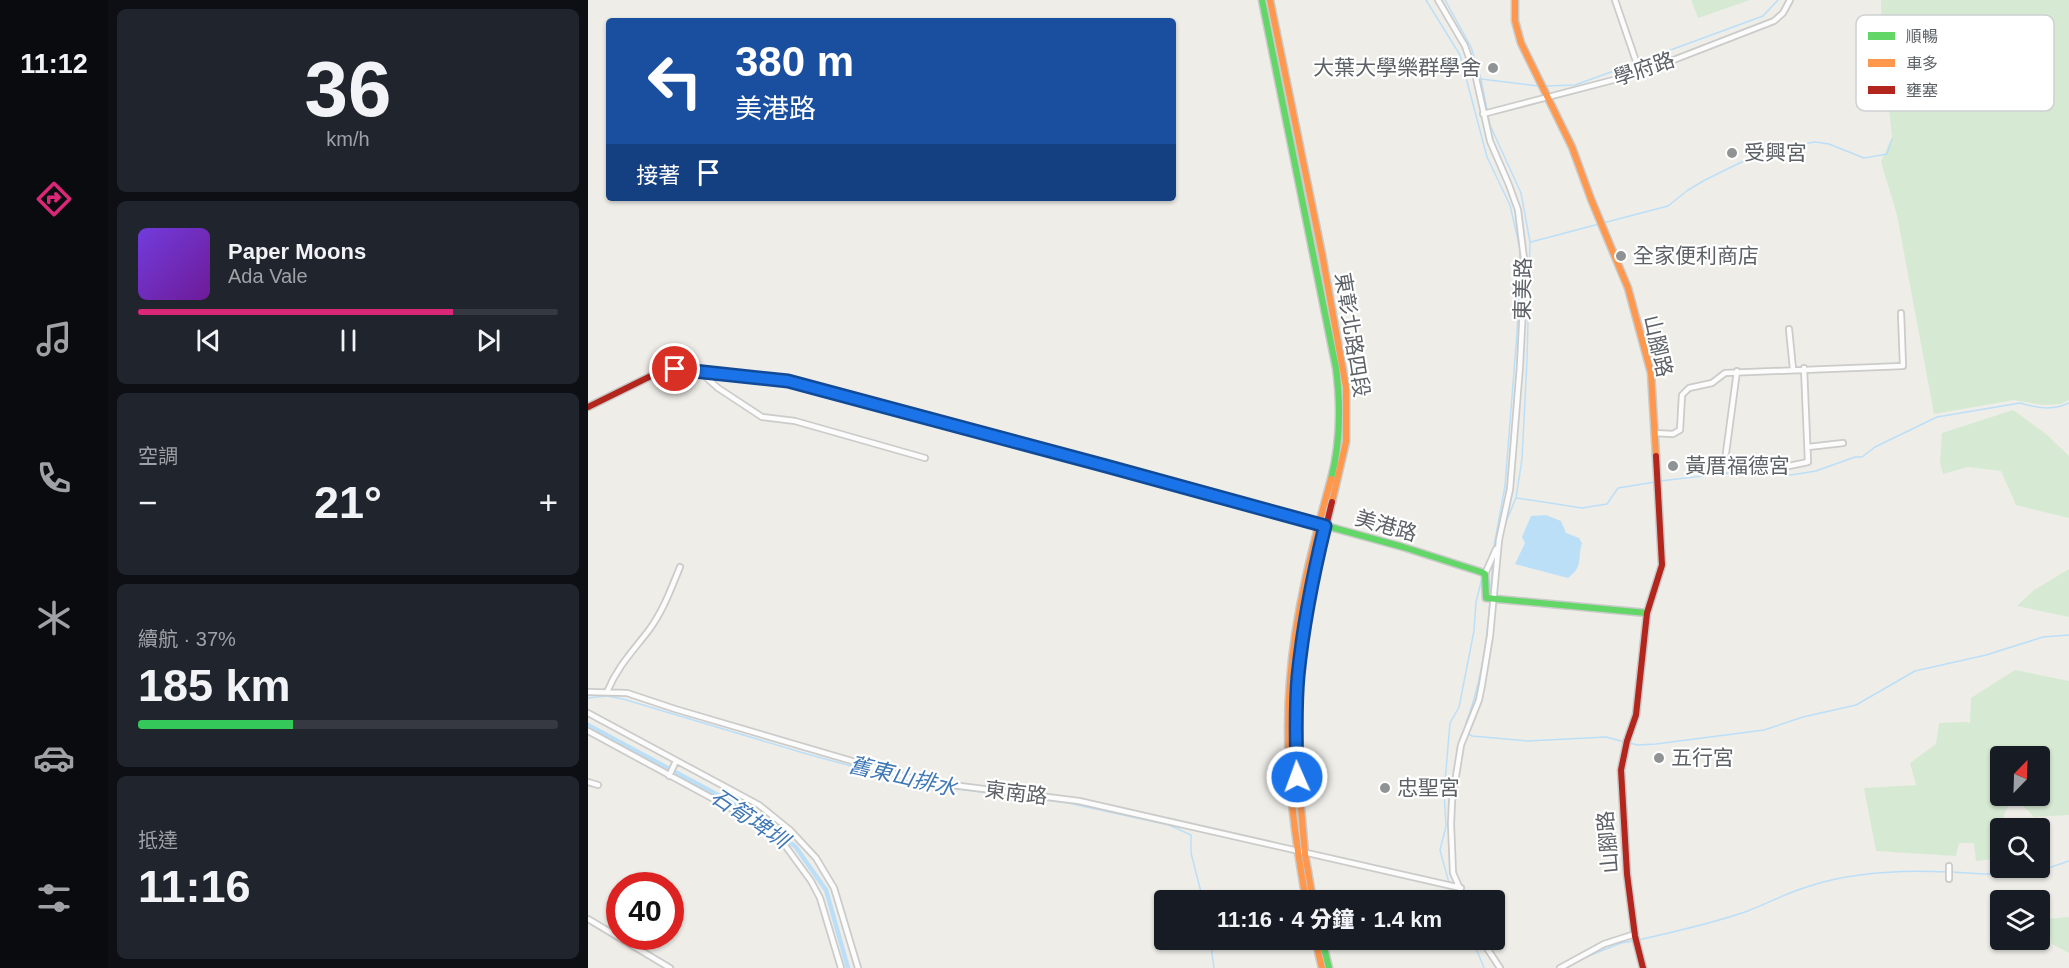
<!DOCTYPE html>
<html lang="zh-TW">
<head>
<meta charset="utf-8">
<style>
  :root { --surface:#171b24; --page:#20242c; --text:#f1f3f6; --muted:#9ea1a6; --line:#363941; --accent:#db2777 }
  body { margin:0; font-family:Arial,"Noto Sans TC",sans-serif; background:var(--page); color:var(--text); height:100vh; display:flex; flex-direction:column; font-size:22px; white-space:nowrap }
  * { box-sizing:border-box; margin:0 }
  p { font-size:20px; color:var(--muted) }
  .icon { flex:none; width:33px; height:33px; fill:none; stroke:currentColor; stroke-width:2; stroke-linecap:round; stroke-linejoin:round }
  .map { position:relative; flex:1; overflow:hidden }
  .side { display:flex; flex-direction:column; gap:9px; padding:9px; background:#0d0f14; width:480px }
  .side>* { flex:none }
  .top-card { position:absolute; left:18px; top:18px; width:570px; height:183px; border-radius:6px; box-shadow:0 2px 4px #0004; background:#1a4fa0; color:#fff; overflow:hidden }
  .needle { width:39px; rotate:23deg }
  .fabs { position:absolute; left:1402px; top:746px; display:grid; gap:12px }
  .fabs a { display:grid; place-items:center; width:60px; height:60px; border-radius:6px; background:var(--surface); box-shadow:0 2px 4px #0004; font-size:30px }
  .speed { position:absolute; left:18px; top:872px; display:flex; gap:12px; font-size:30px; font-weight:700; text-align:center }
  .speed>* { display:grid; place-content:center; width:78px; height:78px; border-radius:50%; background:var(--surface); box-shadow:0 2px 4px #0004; line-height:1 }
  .speed .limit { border:9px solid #d22; background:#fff; color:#111 }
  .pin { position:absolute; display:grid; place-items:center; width:51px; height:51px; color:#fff; margin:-26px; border:3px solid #fff; border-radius:50%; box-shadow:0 2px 6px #0007 }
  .me { position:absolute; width:66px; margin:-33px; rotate:358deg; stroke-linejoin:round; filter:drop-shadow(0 0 4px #0008) }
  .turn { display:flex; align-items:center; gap:21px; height:126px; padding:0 30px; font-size:27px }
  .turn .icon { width:78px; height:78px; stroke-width:2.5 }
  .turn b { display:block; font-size:42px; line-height:51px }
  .then { display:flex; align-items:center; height:57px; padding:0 30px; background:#0003; gap:12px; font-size:22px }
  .big { font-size:45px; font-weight:800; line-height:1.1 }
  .side .tile { flex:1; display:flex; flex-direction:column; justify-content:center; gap:9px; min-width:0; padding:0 21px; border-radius:9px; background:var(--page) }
  .side .dial { align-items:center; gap:0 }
  .dial b { font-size:78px; line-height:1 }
  .song { display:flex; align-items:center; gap:18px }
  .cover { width:72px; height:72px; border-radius:9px; background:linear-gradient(135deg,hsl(260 70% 55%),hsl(280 70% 35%)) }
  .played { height:6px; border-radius:3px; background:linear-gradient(90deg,var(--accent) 75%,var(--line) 75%) }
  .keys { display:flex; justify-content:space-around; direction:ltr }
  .heat { display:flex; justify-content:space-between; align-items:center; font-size:33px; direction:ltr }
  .charge { height:9px; border-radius:4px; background:linear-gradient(90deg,#34c759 37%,var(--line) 0) }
  .trip { position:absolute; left:566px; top:890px; width:351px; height:60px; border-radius:6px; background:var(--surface); box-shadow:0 2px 4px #0004; font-weight:800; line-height:60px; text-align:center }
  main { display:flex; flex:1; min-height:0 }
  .tab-bar { display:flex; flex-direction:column; width:108px; justify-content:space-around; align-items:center; background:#090b0e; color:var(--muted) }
  .tab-bar .icon { width:42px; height:42px }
  .tab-bar .active { color:var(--accent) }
  .tab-bar b { font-size:27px; color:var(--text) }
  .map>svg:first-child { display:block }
  .green { fill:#d6ead3; fill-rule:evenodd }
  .water { fill:#bcdff8 }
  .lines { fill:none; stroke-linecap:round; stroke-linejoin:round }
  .stream { stroke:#bcdff8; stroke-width:1.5 }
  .canal { stroke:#bcdff8; stroke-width:4.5 }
  .street-casing { stroke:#cbcbca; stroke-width:8 }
  .fast-casing { stroke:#c9cac9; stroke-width:9 }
  .slow-casing { stroke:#c9cac9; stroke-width:9 }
  .jam-casing { stroke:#c9cac9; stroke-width:9 }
  .street { stroke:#fcfcfc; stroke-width:4.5 }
  .fast { stroke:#63d668; stroke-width:6 }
  .slow { stroke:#ff974d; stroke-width:6 }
  .jam { stroke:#b3261e; stroke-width:6 }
  .route-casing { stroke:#114b97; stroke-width:15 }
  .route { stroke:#1a73e8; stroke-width:10 }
  .poi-dot { fill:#909394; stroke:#fff; stroke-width:2 }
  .labels { text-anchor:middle; stroke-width:4.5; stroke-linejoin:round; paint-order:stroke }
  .poi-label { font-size:21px; fill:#5d6267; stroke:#fff; text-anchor:start }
  .street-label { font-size:21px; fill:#5d6267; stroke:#fff }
  .water-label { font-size:22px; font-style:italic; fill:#4078b6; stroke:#fff }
  .key { fill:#fff; stroke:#ced0d1; stroke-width:1.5 }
  .key-label { font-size:16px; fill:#5d6267 }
</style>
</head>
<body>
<main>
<nav class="tab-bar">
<b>11:12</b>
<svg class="icon active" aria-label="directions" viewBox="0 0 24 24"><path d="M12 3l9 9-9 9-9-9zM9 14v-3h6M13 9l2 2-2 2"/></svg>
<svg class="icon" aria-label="music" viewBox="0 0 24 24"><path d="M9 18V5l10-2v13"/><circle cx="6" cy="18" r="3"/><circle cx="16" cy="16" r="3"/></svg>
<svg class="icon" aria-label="phone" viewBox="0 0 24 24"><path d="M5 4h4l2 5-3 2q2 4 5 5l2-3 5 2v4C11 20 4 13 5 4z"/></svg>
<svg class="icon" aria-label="climate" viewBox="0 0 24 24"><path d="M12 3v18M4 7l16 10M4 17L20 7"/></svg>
<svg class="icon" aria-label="car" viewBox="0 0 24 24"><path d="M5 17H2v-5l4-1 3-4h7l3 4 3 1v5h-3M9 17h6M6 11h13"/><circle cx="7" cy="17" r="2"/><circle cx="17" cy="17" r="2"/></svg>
<svg class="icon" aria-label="filters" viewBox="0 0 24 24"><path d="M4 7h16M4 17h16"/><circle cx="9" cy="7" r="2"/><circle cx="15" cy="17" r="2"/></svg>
</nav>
<section class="side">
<div class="tile dial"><b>36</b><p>km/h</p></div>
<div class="tile">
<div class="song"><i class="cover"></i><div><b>Paper Moons</b><p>Ada Vale</p></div></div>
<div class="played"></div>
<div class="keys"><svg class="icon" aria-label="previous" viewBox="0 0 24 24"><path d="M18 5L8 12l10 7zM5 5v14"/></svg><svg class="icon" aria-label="pause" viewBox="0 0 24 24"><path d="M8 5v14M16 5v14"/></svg><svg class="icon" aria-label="next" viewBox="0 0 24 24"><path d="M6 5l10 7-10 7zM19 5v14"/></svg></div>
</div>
<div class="tile"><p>空調</p>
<div class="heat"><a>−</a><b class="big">21°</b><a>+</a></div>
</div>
<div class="tile"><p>續航 · 37%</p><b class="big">185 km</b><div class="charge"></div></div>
<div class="tile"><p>抵達</p><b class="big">11:16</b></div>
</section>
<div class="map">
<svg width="1481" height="968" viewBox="0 0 1481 968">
  <rect width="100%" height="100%" fill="#eeede8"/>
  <path class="green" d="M1103 0H1162L1110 18Z
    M1293 0H1481V400L1472 404 1455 405 1426 400 1346 414 1309 215 1293 162 1304 137 1298 81 1294 67Z
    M1425 410 1458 434 1481 456V518L1428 505 1413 471 1380 467 1355 474 1352 462 1354 433Z
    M1481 569V617L1429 606 1446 590Z
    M1427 670 1481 681V815L1446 817 1427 797 1421 803 1414 821 1406 823 1405 859 1388 861 1386 843H1371L1368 856 1288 851 1276 788 1328 785 1322 763 1348 744 1351 723 1378 722 1382 723 1383 698ZM1413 756H1452V795H1413Z
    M1481 917V953L1464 944 1459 919Z"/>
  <path class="water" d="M958 515 973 521 978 533 991 538 994 543C989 559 996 566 980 578L927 564 937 543 934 537 943 516Z"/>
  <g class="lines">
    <path class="stream" d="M838 0 872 55 899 157 922 205 932 249 929 333 917 486 906 546 896 570
      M857 0 883 47 893 79 902 125 933 193 942 242 939 360 934 459 928 498 917 524
      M1050 62 1175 16 1190 0
      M893 79 950 86
      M958 86 987 85 1045 64
      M1015 223 1080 206 1100 190 1117 180 1178 150 1227 142 1241 144 1276 158 1299 154 1304 139
      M943 242 1011 224
      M1072 481 1140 473 1203 475 1228 471 1267 457H1274L1287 447 1349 417 1432 403C1449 408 1465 411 1481 403
      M929 498 994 508 1019 504 1030 488 1067 482
      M902 596 905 559
      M0 698 19 696 35 699 219 754 329 784 480 803 581 825 603 835V853L615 900
      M878 728V723C893 684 899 643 902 601
      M879 733 884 736 940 741 1018 737 1037 742
      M1041 743 1050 745 1068 744 1176 730 1215 717 1268 705 1327 671 1398 655 1455 637 1481 635
      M1364 872 1396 874 1446 873 1481 861
      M861 883 852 850 858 826 856 793 862 723 871 707 886 631 888 602 894 578
      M863 888 867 900
      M622 939 626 968
      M880 939 890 953 896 968
      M1050 940C1086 932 1122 924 1157 912 1179 904 1200 892 1222 886 1265 872 1314 870 1359 872
      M993 959 1033 943 1045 941"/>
    <path class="canal" d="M0 725 141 801 207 846 238 890 260 968"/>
    <g class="street-casing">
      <path id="street" d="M850 0 877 46 888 78 902 141 921 185 930 210 937 267 932 366 922 489 911 540 902 636 894 685 891 700 873 745 864 801 863 824 865 873 877 900
        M1027 0 1052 73
        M895 114 1052 73 1186 21 1195 13 1202 0
        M1201 329 1205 369
        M111 371 130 388 174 417 207 421 337 458
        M1066 433 1085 434 1092 430 1094 395 1101 388 1124 383 1137 373 1315 366 1313 313
        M1220 447 1255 443
        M1138 453 1149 371
        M1196 467 1220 462 1216 368
        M897 574 908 549
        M0 692 39 693 87 709 332 781 491 801 873 888
        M19 692C29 667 45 651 61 630 75 611 83 589 92 567
        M0 713 171 805 202 830 228 858 246 888 270 968
        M0 731 168 822 196 844 223 881 232 898 253 968
        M81 776 88 761
        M0 782 10 785
        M1361 879V866
        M0 919 82 968
        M893 939 912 968
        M972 968 1016 944 1047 934"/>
    </g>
    <g class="fast-casing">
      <path id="fast" d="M674 0 748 368C753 406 753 441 743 479
        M611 491 815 547 893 572 897 574 898 598 1059 613
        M734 939 741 968"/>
    </g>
    <g class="slow-casing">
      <path id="slow" d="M682 0 734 254 758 387V442L744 502
        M927 0V21L933 43 984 147 1003 199 1040 288 1063 373 1068 456
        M220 386 611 491
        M707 738 717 854 725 900
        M718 900C705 828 696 754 702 681 707 612 725 545 743 479
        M727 939 734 968"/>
    </g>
    <g class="jam-casing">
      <path id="jam" d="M0 407 73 371 87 369 200 381 220 386
        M707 738C705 662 726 575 744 502
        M1055 968 1047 936 1039 874 1033 770 1039 741 1048 715 1059 613 1074 565 1068 456"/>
    </g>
    <use href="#street" class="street"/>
    <use href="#fast" class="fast"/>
    <use href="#slow" class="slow"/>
    <use href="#jam" class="jam"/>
  </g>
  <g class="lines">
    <g class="route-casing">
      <path id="route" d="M87 369 200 381 518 466 737 526C725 575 715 626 710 676 707 709 708 743 709 777"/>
    </g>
    <use href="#route" class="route"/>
  </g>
  <g class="poi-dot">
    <circle cx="905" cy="68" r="6"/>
    <circle cx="1144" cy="153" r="6"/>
    <circle cx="1033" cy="256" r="6"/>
    <circle cx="1085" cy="466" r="6"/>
    <circle cx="1071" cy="758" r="6"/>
    <circle cx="797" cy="788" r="6"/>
  </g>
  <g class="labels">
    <g class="poi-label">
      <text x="893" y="75" text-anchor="end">大葉大學樂群學舍</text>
      <text x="1156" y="160">受興宮</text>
      <text x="1045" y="263">全家便利商店</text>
      <text x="1097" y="473">黃厝福德宮</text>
      <text x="1083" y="765">五行宮</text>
      <text x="809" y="795">忠聖宮</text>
    </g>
    <g class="street-label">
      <text transform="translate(1056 69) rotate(-19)" y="7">學府路</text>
      <text transform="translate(935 289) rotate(-89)" y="7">東美路</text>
      <text transform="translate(764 335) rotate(81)" y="7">東彰北路四段</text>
      <text transform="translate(1070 346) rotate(77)" y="7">山腳路</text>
      <text transform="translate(798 526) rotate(16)" y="7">美港路</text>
      <text transform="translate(428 793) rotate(7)" y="7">東南路</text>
      <text transform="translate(1020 842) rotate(-95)" y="7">山腳路</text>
    </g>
    <g class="water-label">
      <text transform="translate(315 776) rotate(13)" y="8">舊東山排水</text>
      <text transform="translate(162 818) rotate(34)" y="8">石筍埤圳</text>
    </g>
  </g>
  <rect x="1268" y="15" width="198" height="96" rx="9" class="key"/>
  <rect x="1280" y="32" width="27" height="8" fill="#63d668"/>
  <rect x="1280" y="59" width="27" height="8" fill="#ff974d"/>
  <rect x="1280" y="86" width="27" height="8" fill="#b3261e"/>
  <g class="key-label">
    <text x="1318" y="42">順暢</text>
    <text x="1318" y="69">車多</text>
    <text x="1318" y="96">壅塞</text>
  </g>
</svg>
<div class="fabs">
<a><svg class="needle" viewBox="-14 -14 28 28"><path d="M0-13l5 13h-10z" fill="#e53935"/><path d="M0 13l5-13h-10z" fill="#9ea1a6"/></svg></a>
<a><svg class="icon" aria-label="search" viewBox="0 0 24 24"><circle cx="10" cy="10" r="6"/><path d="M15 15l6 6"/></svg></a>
<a><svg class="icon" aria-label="layers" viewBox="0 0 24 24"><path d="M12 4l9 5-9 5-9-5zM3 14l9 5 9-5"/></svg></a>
</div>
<div class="speed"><div class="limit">40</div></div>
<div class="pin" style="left:87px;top:369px;background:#d93025"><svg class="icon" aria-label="arrive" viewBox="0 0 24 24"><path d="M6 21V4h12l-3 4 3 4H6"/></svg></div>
<svg class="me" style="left:709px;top:777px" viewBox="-20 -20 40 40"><circle r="17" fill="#1a73e8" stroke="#fff" stroke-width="3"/><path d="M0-11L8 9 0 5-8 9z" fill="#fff"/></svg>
<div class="trip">11:16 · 4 分鐘 · 1.4 km</div>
<div class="top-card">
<div class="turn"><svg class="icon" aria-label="left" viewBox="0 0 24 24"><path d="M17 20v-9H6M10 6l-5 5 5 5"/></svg><div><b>380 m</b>美港路</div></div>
<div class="then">接著<svg class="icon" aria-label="arrive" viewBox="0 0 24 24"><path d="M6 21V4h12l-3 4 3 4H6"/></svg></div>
</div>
</div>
</main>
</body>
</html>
